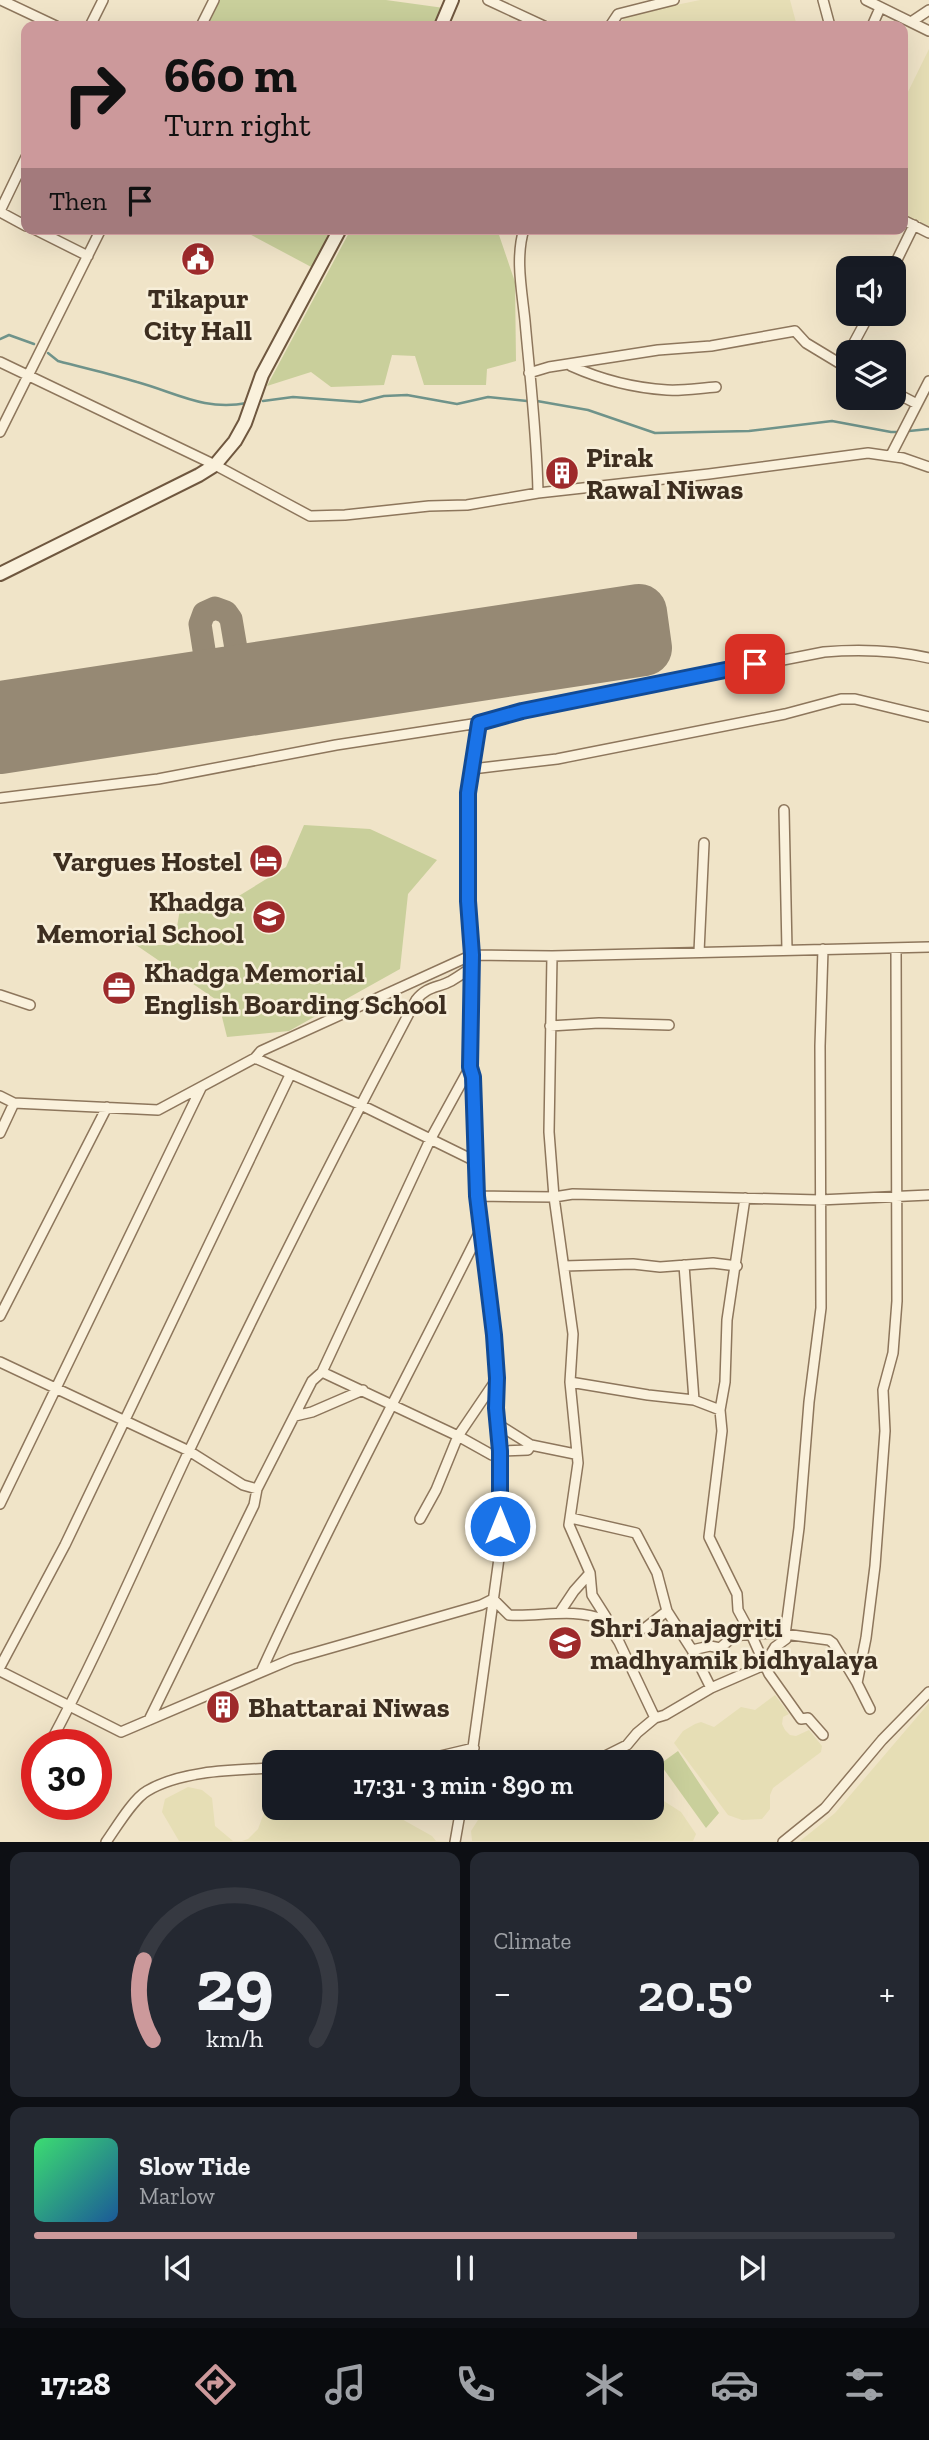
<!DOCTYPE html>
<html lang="en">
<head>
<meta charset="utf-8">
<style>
  :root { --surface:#171b24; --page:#242831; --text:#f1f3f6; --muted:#9ea1a6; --line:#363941; --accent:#cc999b }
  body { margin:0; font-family:"Zilla Slab",serif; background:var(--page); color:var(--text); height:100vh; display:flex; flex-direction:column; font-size:26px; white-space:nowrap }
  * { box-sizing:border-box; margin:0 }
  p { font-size:23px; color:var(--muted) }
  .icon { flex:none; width:38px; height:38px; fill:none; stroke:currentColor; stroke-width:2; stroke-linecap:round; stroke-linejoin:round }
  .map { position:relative; height:1842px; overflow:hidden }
  .side { display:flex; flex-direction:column; gap:10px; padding:10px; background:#0d0f14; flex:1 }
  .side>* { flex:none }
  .banner { position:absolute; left:21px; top:21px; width:887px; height:214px; border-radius:14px; box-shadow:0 7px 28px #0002; background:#cc999b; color:#111; overflow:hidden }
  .buttons { position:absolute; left:836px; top:256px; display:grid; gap:14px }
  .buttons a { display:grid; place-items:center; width:70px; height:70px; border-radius:14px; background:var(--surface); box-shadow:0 7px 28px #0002; font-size:35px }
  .speed { position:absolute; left:21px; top:1729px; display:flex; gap:14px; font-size:35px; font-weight:700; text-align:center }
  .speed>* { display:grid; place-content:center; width:91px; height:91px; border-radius:50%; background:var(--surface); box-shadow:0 7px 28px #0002; line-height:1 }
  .speed .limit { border:10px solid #d22; background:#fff; color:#111 }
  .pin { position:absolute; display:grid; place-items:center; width:60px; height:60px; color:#fff; margin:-30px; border-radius:14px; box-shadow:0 4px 10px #0006 }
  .me { position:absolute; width:77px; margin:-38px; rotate:0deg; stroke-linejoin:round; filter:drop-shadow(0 0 5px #0008) }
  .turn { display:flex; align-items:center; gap:24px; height:147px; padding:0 28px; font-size:32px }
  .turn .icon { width:91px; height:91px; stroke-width:2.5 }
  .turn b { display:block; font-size:49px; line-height:60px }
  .then { display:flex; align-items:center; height:66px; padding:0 28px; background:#0003; gap:14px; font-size:26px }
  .big { font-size:52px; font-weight:600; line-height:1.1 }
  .side .tile { flex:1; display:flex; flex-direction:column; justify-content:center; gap:10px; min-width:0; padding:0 24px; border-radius:14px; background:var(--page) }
  .side .dial { align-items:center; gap:0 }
  .dial svg { height:182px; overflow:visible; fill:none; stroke:var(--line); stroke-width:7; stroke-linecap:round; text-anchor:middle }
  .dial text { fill:var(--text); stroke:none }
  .song { display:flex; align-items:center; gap:21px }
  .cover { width:84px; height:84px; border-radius:10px; background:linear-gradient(135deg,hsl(140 70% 55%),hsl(210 70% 35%)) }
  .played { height:7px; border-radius:4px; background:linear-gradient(90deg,var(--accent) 70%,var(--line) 70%) }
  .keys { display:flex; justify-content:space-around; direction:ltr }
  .heat { display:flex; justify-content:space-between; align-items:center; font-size:38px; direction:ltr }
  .side .tiles { flex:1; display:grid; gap:10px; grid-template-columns:1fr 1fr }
  .tile:last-child { grid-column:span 2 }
  .trip { position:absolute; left:262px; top:1750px; width:402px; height:70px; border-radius:14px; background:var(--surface); box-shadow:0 7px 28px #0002; font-weight:600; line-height:70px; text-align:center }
  .tab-bar { display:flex; height:112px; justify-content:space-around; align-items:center; background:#090b0e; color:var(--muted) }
  .tab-bar .icon { width:49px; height:49px }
  .tab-bar .selected { color:var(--accent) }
  .tab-bar b { font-size:32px; color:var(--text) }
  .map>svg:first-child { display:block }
  .farmland { fill:#e6deb5 }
  .green { fill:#c9cf9b }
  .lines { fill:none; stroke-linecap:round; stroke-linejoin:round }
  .stream { stroke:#6f938a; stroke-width:2.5 }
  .taxiway { stroke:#968974; stroke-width:23 }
  .runway { stroke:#968974; stroke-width:56 }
  .street-casing { stroke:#8d765c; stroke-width:12 }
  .secondary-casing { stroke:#6f573f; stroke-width:16 }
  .street { stroke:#faf1dc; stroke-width:9 }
  .secondary { stroke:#faf1dc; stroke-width:12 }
  .route-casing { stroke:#114b97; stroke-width:18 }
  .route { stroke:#1a73e8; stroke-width:12 }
  .labels { text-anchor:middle; stroke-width:5; stroke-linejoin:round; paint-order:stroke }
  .poi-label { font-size:28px; font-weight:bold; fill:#3d2e20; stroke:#f7eed8; text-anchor:start }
</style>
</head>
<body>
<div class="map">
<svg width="929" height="1842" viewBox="0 0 929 1842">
  <rect width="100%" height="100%" fill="#f0e4c8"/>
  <path class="farmland" d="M700 0H790L797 26H616L628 15Z
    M929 49V226L903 214V102Z
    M775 1695 789 1714 783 1717 782 1724 785 1730 790 1735 796 1736 809 1730 822 1746 821 1752 773 1788 770 1795V1809L762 1819 742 1820 728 1815 674 1743 683 1731 695 1724 701 1722 714 1727 741 1707 755 1710Z
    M929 1703V1841H800L835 1813Z
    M275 1784V1808H382L432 1836 436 1841H242L248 1839 258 1829Z
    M188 1787 202 1790 212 1798 215 1826 233 1841H179L162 1812 165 1799Z
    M653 1794 681 1812 696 1834 693 1841H472L471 1831 478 1820 525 1808H653Z"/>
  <path class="green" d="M220 0H386L444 8 435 26H208Z
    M240 229H338L315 269Z
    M351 229H497L515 282 516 361 487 369 486 385H424L415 356 392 355 384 385 331 387 311 372 267 386Z
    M304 825 370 829 437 860 408 894 400 969 289 1031 227 1037 218 1001 136 945H174L180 909 224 905 286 867Z
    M678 1751 719 1813 706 1828 660 1764Z"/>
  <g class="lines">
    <path class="stream" d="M0 339 9 335 34 344
      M48 353 58 361C84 368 111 374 137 382 177 393 204 411 247 403
      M263 401 293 397 360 402 384 396 407 395 457 404 488 397 527 401
      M537 401 588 410 655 433 749 431 832 421 891 432H899
      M909 431 929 429"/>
    <path class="taxiway" d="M211 695 200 624 204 613 215 608 226 612 231 619 243 690"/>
    <path class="runway" d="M0 709 639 612 644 648 0 746"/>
    <g class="street-casing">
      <path id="street" d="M1 0 56 26
        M488 0 544 26
        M823 0 830 26
        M866 0 929 31
        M911 22 929 10
        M90 26 103 0
        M201 26 214 0
        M610 26 618 14 674 0
        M872 26 880 8
        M0 211 26 157
        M0 212 26 226
        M903 220 929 233
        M34 229 88 256
        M524 229C515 258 522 291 525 321 530 378 537 435 538 493
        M893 268 914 225
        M849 352 870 313
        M0 362 215 465 310 516 345 515 429 506 467 505 538 493 709 474 868 453 903 458 929 467
        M571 366C600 379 635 388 667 390 683 391 700 388 716 387
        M529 373 549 367 658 350 711 346 795 331 806 343 849 369
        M894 392 917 404
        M0 432 101 229
        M891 455 929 381
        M472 769 557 759 785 714 841 699H855L929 717
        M0 798 158 779 336 745 479 723 522 711 824 652C860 649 894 650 929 658
        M784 810 787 950
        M699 952 704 843
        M0 995 30 1005
        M550 1026 599 1023 669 1025
        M255 1058 261 1051 472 955 552 956 929 947
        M0 1096 14 1103 158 1110 255 1058 361 1105 475 1161
        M0 1133 14 1103
        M477 1196 554 1197 549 1132 552 956
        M684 1265 694 1400
        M564 1266 633 1264 660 1267 713 1263 737 1266
        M0 1316 107 1107
        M0 1362 189 1451 243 1485 257 1489 312 1381 322 1372 458 1436 492 1455 500 1451 528 1450 531 1445 575 1454
        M322 1372 430 1140 470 1067
        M570 1382 648 1395 694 1400 720 1410 722 1431 709 1537 737 1594 738 1610 751 1634 734 1636 720 1648 710 1646 692 1650
        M720 1410 725 1382 727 1320 745 1198
        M295 1416 312 1412 363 1390
        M499 1425 531 1445
        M0 1504 201 1088
        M571 1518 636 1533 657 1573 667 1611 645 1628 616 1636
        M420 1519 436 1490 458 1436 496 1380
        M590 1573 592 1595 606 1617 605 1620
        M667 1611 692 1650 711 1688
        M560 1612 574 1591 590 1573 569 1525 578 1463 570 1382 573 1334 554 1197 573 1194 819 1200 929 1195
        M0 1667 65 1545 290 1075
        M0 1671 121 1732 292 1659 481 1605 493 1599 509 1615C541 1617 573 1607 605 1620L619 1642 655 1718
        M261 1672C329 1523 407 1378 480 1231
        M870 1709 857 1683 866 1638 875 1566 885 1431 883 1390 893 1353 897 1301 896 948
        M149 1720 254 1505 257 1489
        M823 1735 808 1718 801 1719 769 1674 751 1634 777 1633 829 1640 833 1643 857 1683
        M49 1745C100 1650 142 1551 188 1453 260 1301 337 1149 416 1000 427 986 438 988 451 981 458 977 465 972 471 968
        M415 1762 474 1748
        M471 1762 500 1551V1451L496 1407 497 1379 477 1196 473 1077 470 1067 472 955 468 901V793L479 723
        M593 1762 627 1745 637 1733 655 1718 665 1715 711 1688 764 1665 775 1647 786 1639 785 1635 799 1528 809 1402 821 1308 820 1046 823 949
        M36 1769 37 1768
        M106 1842C116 1828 133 1799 147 1791 182 1770 235 1770 275 1768
        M455 1842 461 1808
        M783 1842 825 1808 882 1740 929 1692"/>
    </g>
    <g class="secondary-casing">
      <path id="secondary" d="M441 26 452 0
        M0 574 199 475 215 465 235 441 245 423 262 375 340 229"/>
    </g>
    <use href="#street" class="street"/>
    <use href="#secondary" class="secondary"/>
  </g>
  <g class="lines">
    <g class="route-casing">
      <path id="route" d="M500 1526V1451L496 1408 497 1378 494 1335 477 1196 473 1077 470 1067 472 955 468 901V793L479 723 522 711 755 664"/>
    </g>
    <use href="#route" class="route"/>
  </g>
  <defs>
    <g id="civic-disc" transform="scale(1.75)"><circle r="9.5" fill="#9e2a2b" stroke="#f7eed8"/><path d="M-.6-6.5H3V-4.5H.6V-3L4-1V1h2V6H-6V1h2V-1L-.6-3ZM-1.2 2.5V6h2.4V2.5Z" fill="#fff"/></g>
    <g id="building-disc" transform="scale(1.75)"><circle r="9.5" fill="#9e2a2b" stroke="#f7eed8"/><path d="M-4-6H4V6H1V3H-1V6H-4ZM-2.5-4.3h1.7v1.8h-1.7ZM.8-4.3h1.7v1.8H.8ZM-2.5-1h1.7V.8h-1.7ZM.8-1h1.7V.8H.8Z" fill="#fff"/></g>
    <g id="hotel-disc" transform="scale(1.75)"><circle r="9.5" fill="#9e2a2b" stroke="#f7eed8"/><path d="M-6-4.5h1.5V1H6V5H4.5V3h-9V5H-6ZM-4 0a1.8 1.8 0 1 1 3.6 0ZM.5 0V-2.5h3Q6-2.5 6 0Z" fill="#fff"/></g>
    <g id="school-disc" transform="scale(1.75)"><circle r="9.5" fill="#9e2a2b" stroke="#f7eed8"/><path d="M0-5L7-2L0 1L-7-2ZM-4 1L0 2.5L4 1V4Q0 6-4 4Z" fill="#fff"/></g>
    <g id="office-disc" transform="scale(1.75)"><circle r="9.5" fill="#9e2a2b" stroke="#f7eed8"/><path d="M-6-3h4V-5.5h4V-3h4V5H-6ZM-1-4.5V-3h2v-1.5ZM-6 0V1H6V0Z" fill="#fff"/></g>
  </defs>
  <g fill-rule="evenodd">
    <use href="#civic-disc" x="198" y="259"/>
    <use href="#building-disc" x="562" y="473"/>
    <use href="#hotel-disc" x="266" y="861"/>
    <use href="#school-disc" x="269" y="917"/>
    <use href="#office-disc" x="119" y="988"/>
    <use href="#school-disc" x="565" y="1643"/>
    <use href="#building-disc" x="223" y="1707"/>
  </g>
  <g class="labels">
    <g class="poi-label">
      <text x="198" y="308" text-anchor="middle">Tikapur<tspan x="198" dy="32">City Hall</tspan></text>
      <text x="586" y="467">Pirak<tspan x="586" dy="32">Rawal Niwas</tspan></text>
      <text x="242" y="871" text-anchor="end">Vargues Hostel</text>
      <text x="244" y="911" text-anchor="end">Khadga<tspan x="244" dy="32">Memorial School</tspan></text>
      <text x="144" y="982">Khadga Memorial<tspan x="144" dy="32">English Boarding School</tspan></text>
      <text x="590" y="1637">Shri Janajagriti<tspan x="590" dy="32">madhyamik bidhyalaya</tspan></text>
      <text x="248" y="1717">Bhattarai Niwas</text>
    </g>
  </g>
</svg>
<div class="buttons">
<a><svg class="icon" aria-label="sound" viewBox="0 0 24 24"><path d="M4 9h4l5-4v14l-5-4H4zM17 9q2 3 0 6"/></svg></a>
<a><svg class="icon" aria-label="layers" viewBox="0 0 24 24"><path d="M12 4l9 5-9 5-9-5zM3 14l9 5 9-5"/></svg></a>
</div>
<div class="speed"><div class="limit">30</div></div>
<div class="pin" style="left:755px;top:664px;background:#d93025"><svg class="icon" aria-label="arrive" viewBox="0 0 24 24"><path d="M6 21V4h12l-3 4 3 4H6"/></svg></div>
<svg class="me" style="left:500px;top:1526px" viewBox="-20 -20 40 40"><circle r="17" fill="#1a73e8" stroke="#fff" stroke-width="3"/><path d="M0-11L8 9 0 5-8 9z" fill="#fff"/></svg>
<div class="trip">17:31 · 3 min · 890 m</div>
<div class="banner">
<div class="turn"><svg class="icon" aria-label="right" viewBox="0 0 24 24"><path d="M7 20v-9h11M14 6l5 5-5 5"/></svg><div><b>660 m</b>Turn right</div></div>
<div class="then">Then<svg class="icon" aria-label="arrive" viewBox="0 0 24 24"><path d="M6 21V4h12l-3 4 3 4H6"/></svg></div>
</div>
</div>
<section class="side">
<div class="tiles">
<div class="tile dial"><svg viewBox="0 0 100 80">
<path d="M14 69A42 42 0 1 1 86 69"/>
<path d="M14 69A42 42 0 0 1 10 34" stroke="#cc999b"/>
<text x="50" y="56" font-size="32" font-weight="700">29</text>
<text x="50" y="72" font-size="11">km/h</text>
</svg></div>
<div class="tile"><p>Climate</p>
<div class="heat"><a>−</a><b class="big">20.5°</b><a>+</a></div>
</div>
<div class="tile">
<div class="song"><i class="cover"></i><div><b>Slow Tide</b><p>Marlow</p></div></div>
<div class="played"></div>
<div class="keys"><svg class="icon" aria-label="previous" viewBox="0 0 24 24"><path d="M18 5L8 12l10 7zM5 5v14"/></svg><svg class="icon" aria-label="pause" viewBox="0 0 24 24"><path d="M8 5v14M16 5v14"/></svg><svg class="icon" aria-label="next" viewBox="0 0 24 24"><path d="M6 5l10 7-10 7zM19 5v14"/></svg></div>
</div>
</div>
</section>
<nav class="tab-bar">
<b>17:28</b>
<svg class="icon selected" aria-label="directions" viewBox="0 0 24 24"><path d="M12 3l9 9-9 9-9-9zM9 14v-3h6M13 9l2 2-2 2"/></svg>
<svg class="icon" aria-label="music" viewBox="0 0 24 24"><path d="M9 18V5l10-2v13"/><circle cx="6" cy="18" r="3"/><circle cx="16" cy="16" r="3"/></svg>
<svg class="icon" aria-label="phone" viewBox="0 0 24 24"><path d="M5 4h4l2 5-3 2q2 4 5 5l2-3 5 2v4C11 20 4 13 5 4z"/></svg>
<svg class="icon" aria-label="climate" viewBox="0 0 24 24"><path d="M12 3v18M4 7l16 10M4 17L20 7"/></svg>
<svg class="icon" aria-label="car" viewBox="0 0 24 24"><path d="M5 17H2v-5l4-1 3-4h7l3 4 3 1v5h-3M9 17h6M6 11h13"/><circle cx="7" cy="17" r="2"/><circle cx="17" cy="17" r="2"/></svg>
<svg class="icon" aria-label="filters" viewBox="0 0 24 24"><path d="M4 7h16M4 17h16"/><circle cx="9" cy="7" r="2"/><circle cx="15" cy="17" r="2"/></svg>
</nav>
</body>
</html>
